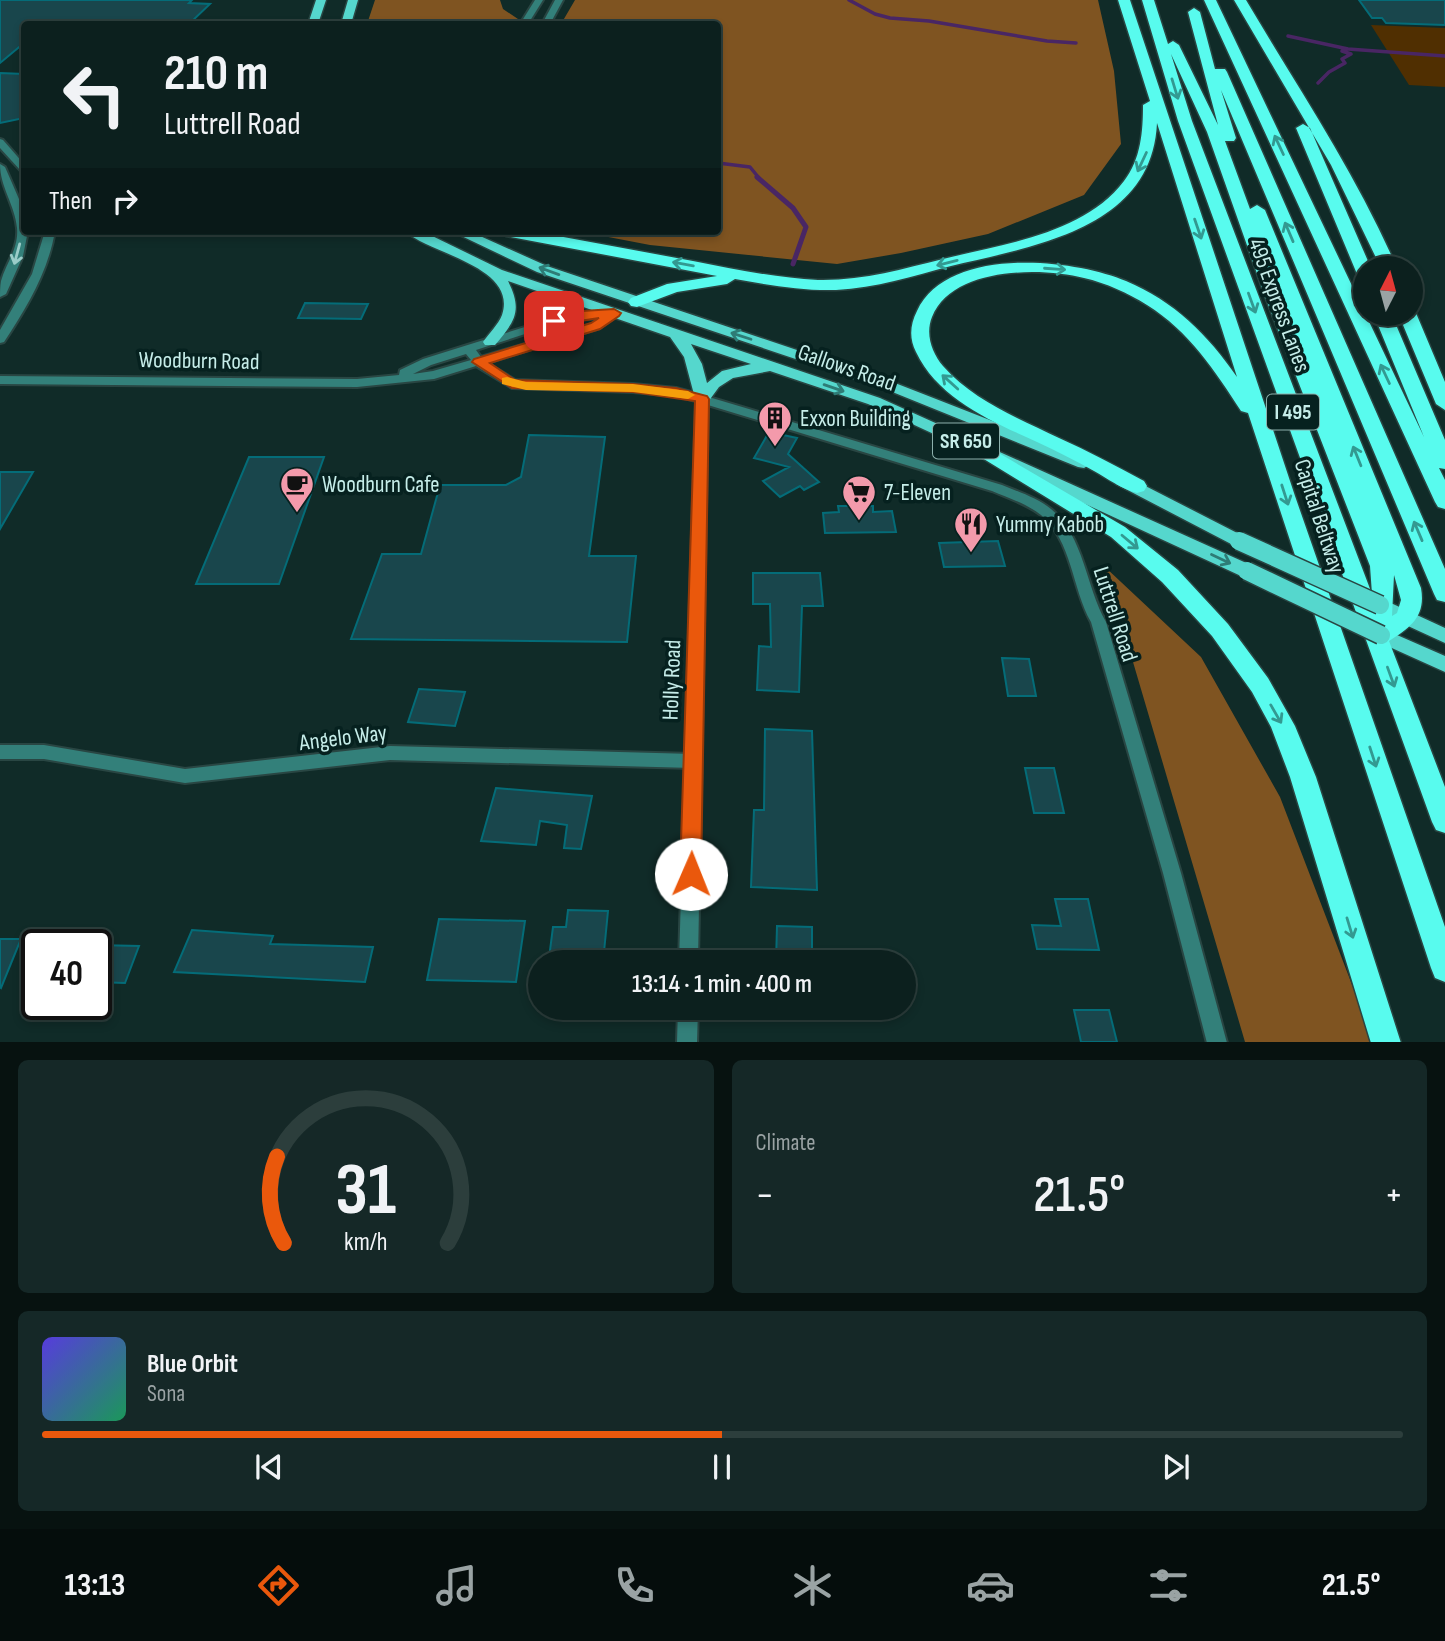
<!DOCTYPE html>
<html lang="en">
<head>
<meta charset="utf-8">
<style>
  :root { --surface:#0c201e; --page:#152827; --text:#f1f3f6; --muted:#9aa3a4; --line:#2c3e3c; --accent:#ea580c }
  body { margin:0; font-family:"Sofia Sans Condensed",sans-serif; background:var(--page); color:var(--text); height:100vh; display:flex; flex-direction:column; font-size:26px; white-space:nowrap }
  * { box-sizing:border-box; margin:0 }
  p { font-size:23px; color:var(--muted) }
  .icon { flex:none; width:38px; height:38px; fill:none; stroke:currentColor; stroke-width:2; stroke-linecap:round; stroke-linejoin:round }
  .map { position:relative; height:1042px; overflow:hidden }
  .panel { display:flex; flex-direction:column; gap:18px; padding:18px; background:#071210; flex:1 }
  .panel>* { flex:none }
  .top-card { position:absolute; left:21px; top:21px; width:700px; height:214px; border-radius:7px; box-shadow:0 4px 10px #0003,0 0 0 2px var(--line); background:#0c201e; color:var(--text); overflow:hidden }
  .needle { width:46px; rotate:6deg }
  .controls { position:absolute; left:1353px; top:256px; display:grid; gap:14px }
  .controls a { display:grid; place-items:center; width:70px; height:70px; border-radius:50%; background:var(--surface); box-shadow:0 4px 10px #0003,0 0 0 2px var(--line); font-size:35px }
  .speed { position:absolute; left:21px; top:929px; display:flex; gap:14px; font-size:35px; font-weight:700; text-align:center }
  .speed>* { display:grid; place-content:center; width:91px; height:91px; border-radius:50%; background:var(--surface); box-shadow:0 4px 10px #0003,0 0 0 2px var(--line); line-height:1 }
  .speed .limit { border:4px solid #111; border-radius:10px; background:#fff; color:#111 }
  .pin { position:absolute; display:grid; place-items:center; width:60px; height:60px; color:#fff; margin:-30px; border-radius:14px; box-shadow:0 4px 10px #0006 }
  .me { position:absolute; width:77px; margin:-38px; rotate:1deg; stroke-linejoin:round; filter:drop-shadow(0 0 5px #0008) }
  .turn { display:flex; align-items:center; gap:24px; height:147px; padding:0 28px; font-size:32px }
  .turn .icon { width:91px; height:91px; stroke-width:2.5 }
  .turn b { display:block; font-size:49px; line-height:60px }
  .then { display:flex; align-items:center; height:66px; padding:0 28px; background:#0003; gap:14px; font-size:26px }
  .big { font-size:52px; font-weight:600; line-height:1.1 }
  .panel .widget { flex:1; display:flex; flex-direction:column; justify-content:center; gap:10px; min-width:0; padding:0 24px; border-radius:10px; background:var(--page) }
  .panel .dial { align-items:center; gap:0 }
  .dial svg { height:182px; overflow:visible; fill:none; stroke:var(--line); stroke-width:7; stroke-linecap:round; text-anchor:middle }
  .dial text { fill:var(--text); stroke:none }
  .song { display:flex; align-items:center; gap:21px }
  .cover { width:84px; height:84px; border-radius:10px; background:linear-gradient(135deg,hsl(250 70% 55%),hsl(150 70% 35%)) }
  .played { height:7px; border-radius:4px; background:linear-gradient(90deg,var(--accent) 50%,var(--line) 50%) }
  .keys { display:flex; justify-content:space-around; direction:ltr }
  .heat { display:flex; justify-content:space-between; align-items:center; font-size:38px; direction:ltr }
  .panel .tiles { flex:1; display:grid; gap:18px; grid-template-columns:1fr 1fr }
  .widget:last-child { grid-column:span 2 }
  .trip { position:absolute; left:528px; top:950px; width:388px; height:70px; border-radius:35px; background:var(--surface); box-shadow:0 4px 10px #0003,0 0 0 2px var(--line); font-weight:600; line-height:70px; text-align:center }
  .tab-bar { display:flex; height:112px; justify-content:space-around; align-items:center; background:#050d0c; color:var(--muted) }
  .tab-bar .icon { width:49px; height:49px }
  .tab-bar .selected { color:var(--accent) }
  .tab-bar b { font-size:32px; color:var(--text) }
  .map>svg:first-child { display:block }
  .green { fill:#502f01 }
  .forest { fill:#7f5421 }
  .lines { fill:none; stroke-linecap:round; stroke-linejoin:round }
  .stream-far1 { stroke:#492664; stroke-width:3.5 }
  .stream { stroke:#492664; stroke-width:5 }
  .building { fill:#19464c; stroke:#046c78; stroke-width:2 }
  .minor-casing { stroke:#294643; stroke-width:4 }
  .tertiary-casing { stroke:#294643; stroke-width:4 }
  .primary-casing { stroke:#294643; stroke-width:3 }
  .motorway-casing { stroke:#294643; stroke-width:3 }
  .minor { fill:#33807a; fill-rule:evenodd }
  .tertiary { fill:#33807a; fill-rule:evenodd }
  .primary { fill:#55d7cd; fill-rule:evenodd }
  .motorway { fill:#58fbee; fill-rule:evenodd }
  .primary-bridge-casing { stroke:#294643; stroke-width:21; stroke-linecap:butt }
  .primary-bridge { stroke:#55d7cd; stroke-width:18 }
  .oneway { stroke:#339991 }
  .oneway2 { stroke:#9accc8 }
  .oneway3 { stroke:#2e7c76 }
  .route { fill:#ea580c; stroke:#983908; stroke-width:2 }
  .slow { fill:#f59e0b }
  .labels { text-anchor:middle; stroke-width:7; stroke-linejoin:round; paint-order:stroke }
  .shield { fill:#06211f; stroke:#8cb0ac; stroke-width:2 }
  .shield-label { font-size:21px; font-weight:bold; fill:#c6ede9 }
  .street-label { font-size:23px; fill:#c6ede9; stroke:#06211f }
  .poi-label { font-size:23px; fill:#c6ede9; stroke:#06211f; text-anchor:start }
</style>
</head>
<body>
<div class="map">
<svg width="1445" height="1043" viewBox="0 0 1445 1043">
  <rect width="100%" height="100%" fill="#102b28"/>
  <path class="green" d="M1371 25 1445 28V87L1409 85Z"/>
  <path class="forest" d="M375 0H500L503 9 518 19 516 24H367Z
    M575 0H1098L1114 71 1121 144 1084 195 988 234 901 253 837 264 650 245 577 231H718V24H561Z
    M1105 567 1201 657 1280 797 1374 1042H1245Z"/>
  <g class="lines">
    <path class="stream-far1" d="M849 0 875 14 890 18 929 21 1047 41 1076 43
      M1288 36 1348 49 1445 56
      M1318 83 1329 72 1345 63 1342 59 1351 54 1342 51H1346
      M718 163 750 167 759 178"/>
    <path class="stream" d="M757 177 793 208 806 227 793 264"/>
  </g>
  <path class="building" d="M0 0H192L189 3 210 4 189 24H24V43L0 63Z
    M1359 0H1445V25L1386 23 1382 18H1372Z
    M0 73 24 74V118L0 123Z
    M305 303 368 304 361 319 298 318Z
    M769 432 797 438 788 454 819 482 804 490 800 486 780 497 763 481 789 467 754 458Z
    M529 435 605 437 589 556H636L627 642 351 639 382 554H421L440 485H506L521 477Z
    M249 457H324L279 584H196Z
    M0 472H33L0 529Z
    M838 506H873V512L892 511 896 532 825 533 823 513 839 512Z
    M998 541 1005 566 944 567 939 543Z
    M753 573H820L823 606H802L799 692 757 690 759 646 771 647 770 604H753Z
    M1002 658 1029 659 1036 696H1008Z
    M419 689 465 692 455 726 408 722Z
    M765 729 812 731 817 890 751 887 754 810H764Z
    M1025 768H1054L1064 813H1034Z
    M496 788 592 796 581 849 564 848 567 825 540 821 536 845 481 841Z
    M1055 899H1088L1099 950 1037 949 1032 925 1061 926Z
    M568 910 608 911 603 962H568V959L549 958 553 927H566Z
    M439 919 525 921 516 982 427 980Z
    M777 926 812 927V962H776Z
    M192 930 273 936 270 944 373 947 365 982 174 972Z
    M0 939H21L1 988 0 987Z
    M96 945 139 946 125 983 96 982Z
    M1074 1010H1109L1117 1042H1081Z"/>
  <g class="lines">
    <g class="minor-casing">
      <path id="minor" d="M535 0H543L528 24H520Z
        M555 0H563L550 24H542Z
        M0 139 3 140 24 164V172L21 171 0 148Z
        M0 164 5 167 22 206 24 231H28L23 256 6 294 0 297C0 292 0 286 1 281 6 263 19 248 17 228 15 205 0 187 0 164Z
        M45 231H55C48 272 27 307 4 342L0 343V330L32 274Z
        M702 395 1002 485C1019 492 1037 498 1051 509 1084 536 1086 587 1106 622L1181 873 1227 1043H1207L1163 873 1091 622C1072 589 1072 540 1041 515 1027 504 1009 498 992 491L698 402 696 399 698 396Z
        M0 745H44L185 769 390 746 693 754 699 756 701 761 699 766 693 768 390 760 185 783 44 759H0Z"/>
    </g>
    <g class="tertiary-casing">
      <path id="tertiary" d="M614 310 620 313 618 315 600 328 487 363 515 380 633 384 676 388 706 396 708 399 698 962H679L696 401 676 396 633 392 512 388 476 366 434 379 357 387 0 384V376L357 379 399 375 400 370 423 359 560 316ZM600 318 592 324 481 357 476 350 565 321ZM466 354 471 360 433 371 413 374 431 365Z
        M678 1008H698L697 1043H677Z"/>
    </g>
    <g class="primary-casing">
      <path id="primary" d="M316 0H326L318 24H308Z
        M348 0H358L351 24H341Z
        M405 231H422L502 270 880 398 1253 566 1256 571 1253 576H1241L910 423 868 404 770 371 733 378 719 387 708 402H696L684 357 670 337 508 281C523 311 515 321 495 345H485L483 342C489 333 498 325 502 315 518 266 429 254 405 231ZM691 344 751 364 722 371 707 383 702 364Z
        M451 231H469L547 266 895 383 1090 459 1092 463 1084 468 1078 467 885 389 537 272Z
        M1122 474 1245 537 1248 541 1239 547 1233 545 1116 484 1114 480 1116 476Z
        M1380 598 1445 628V643L1373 610 1371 605 1373 600Z
        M1381 628 1445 656V672L1374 640 1371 635 1374 630Z"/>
    </g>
    <g class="motorway-casing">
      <path id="motorway" d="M1118 0H1130L1295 496 1445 927V982L1435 978 1431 968 1248 413 1241 411C1215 371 1189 331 1147 305 1128 293 1106 283 1084 278 1040 267 952 267 932 317 925 334 932 353 943 366 974 401 1018 418 1059 438 1088 451 1116 466 1144 481L1147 486 1144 491 1137 493C1122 489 1108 479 1094 471 1076 461 1057 451 1037 442 993 422 938 399 916 352 909 338 910 325 917 311 947 246 1072 258 1126 281 1174 301 1208 335 1237 377L1157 123C1152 229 1034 246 951 266 913 276 876 288 836 290 803 291 768 285 735 279L727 284 677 292 637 307 631 306 628 302 631 298 667 284 717 276 506 236 498 231H531C585 241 639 251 693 261 734 269 776 278 818 280 862 281 902 269 943 259 1003 244 1084 234 1124 181 1141 159 1143 131 1143 105L1150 101Z
        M1142 0H1154L1168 44 1173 41 1179 45 1218 125 1188 12 1194 8 1200 12 1215 69H1225L1227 72 1445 569V602L1437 600 1434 594 1221 90 1236 138 1234 141H1225L1250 209 1257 205 1265 210 1421 588C1426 616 1411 627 1389 641L1445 787V833L1436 830 1432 822 1178 121ZM1171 54 1207 132 1266 299 1370 566 1372 594 1192 121ZM1394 575 1401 600 1397 613 1392 616Z
        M1204 0H1216L1424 437 1373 313H1391L1445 440V469L1439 468 1445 480V509L1438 507 1435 502Z
        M1234 0H1246C1298 88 1356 173 1397 268H1381L1331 165Z
        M1303 124 1310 128 1371 268H1365V279L1357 274 1296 128Z
        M1410 309 1416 313 1445 382V410L1436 404 1398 313H1410Z
        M968 435 1125 527 1178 570 1228 624 1268 678 1295 726 1316 777 1401 1043H1371L1290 777 1271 727 1252 692 1212 636 1162 582 1111 537 961 445 958 441 961 437Z"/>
    </g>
    <use href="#minor" class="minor"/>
    <use href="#tertiary" class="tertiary"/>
    <use href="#primary" class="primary"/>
    <use href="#motorway" class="motorway"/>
    <g class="primary-bridge-casing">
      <path id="primary-bridge" d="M1239 541 1380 605
        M1247 571 1381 635"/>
    </g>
    <use href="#primary-bridge" class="primary-bridge"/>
  </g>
  <defs><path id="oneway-shaft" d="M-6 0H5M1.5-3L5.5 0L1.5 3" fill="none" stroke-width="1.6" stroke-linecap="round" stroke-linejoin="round" transform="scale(1.75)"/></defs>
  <g class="oneway">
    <use href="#oneway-shaft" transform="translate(1175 89) rotate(73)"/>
    <use href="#oneway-shaft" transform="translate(1279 145) rotate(-115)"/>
    <use href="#oneway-shaft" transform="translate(1142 162) rotate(115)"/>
    <use href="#oneway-shaft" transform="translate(1198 229) rotate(71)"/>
    <use href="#oneway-shaft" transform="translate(1289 232) rotate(-113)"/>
    <use href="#oneway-shaft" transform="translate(947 263) rotate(166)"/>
    <use href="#oneway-shaft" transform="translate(683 264) rotate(-170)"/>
    <use href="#oneway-shaft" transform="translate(1055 269) rotate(4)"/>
    <use href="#oneway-shaft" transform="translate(1252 303) rotate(70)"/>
    <use href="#oneway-shaft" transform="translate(1385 374) rotate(-115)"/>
    <use href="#oneway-shaft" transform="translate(950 382) rotate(-138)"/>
    <use href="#oneway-shaft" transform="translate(1357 456) rotate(-112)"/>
    <use href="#oneway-shaft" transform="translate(1285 495) rotate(72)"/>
    <use href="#oneway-shaft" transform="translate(1418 531) rotate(-113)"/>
    <use href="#oneway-shaft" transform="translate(1130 542) rotate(40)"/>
    <use href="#oneway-shaft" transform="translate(1391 677) rotate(70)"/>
    <use href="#oneway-shaft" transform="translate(1276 714) rotate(60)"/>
    <use href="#oneway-shaft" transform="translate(1373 757) rotate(72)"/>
    <use href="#oneway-shaft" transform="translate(1350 928) rotate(73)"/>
  </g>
  <use class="oneway2" href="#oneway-shaft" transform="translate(17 254) rotate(105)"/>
  <g class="oneway3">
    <use href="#oneway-shaft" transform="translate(549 271) rotate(-160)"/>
    <use href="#oneway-shaft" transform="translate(741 336) rotate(-162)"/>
    <use href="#oneway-shaft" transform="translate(834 388) rotate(19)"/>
    <use href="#oneway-shaft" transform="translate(1221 559) rotate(25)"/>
  </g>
  <path class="route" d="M614 309 621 313 619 316 600 329 490 363 515 380 633 384 676 388 707 396 709 399 701 874 698 880 691 883 683 880 680 874 695 401 633 392 512 388 472 362 474 359 591 323 599 318 554 325 549 324V318L582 311Z"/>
  <path class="slow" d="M507 377 526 382 633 384 688 391 695 395 688 399 633 392 526 390 502 384V378Z"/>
  <defs>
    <g id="building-pin" transform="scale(1.75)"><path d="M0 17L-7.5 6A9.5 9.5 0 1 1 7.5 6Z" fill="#f39aab" stroke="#06211f"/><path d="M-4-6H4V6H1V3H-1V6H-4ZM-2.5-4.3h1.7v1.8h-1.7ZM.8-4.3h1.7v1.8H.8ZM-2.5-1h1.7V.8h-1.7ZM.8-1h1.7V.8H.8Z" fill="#111"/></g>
    <g id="cafe-pin" transform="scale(1.75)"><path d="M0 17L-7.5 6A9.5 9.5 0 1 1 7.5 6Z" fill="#f39aab" stroke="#06211f"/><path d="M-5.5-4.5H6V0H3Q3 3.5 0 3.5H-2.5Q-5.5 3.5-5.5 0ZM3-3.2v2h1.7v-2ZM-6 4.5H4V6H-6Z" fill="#111"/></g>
    <g id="supermarket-pin" transform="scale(1.75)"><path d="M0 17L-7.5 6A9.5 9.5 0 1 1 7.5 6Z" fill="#f39aab" stroke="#06211f"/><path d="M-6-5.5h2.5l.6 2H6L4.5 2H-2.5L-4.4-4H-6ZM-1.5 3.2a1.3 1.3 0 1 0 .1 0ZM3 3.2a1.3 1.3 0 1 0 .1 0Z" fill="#111"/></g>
    <g id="restaurant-pin" transform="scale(1.75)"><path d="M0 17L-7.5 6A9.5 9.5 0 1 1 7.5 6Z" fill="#f39aab" stroke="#06211f"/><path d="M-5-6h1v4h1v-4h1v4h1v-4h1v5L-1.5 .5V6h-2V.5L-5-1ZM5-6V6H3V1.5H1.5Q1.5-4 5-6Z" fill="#111"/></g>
  </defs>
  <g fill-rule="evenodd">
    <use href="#building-pin" x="775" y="418"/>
    <use href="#cafe-pin" x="297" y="484"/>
    <use href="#supermarket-pin" x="859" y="492"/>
    <use href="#restaurant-pin" x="971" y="524"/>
  </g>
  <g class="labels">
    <g class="shield">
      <rect x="1267" y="394.5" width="52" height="35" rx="5"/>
      <rect x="933" y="423.5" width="66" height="35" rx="5"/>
    </g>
    <g class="shield-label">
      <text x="1293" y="419">I 495</text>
      <text x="966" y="448">SR 650</text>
    </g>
    <g class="street-label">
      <text transform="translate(1280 305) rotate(70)" y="8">495 Express Lanes</text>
      <text transform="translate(199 360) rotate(1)" y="8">Woodburn Road</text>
      <text transform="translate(847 367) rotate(19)" y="8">Gallows Road</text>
      <text transform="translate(1320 516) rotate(72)" y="8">Capital Beltway</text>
      <text transform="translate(1116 614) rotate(72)" y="8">Luttrell Road</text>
      <text transform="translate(671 680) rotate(-88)" y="8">Holly Road</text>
      <text transform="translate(343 737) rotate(-7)" y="8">Angelo Way</text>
    </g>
    <g class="poi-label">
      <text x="800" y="426">Exxon Building</text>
      <text x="322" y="492">Woodburn Cafe</text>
      <text x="884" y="500">7-Eleven</text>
      <text x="996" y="532">Yummy Kabob</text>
    </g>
  </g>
</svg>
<div class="controls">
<a><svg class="needle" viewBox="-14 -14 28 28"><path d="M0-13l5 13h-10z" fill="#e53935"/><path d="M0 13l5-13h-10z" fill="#9aa3a4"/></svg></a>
</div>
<div class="speed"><div class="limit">40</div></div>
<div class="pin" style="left:554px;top:321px;background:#d93025"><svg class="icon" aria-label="arrive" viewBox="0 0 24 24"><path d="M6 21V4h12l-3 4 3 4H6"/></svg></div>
<svg class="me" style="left:691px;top:874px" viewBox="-20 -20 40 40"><circle r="19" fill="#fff"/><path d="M0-13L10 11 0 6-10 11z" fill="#ea580c"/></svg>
<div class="trip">13:14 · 1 min · 400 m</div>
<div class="top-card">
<div class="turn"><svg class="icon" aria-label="left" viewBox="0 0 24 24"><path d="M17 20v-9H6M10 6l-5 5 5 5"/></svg><div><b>210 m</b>Luttrell Road</div></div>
<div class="then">Then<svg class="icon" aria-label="right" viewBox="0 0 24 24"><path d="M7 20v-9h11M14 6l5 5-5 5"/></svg></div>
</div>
</div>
<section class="panel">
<div class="tiles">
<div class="widget dial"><svg viewBox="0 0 100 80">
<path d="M14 69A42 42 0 1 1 86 69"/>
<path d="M14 69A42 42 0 0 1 11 31" stroke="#ea580c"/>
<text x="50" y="56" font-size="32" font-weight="700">31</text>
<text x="50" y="72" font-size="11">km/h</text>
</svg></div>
<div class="widget"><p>Climate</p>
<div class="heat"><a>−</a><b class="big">21.5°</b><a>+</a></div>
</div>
<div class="widget">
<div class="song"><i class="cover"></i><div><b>Blue Orbit</b><p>Sona</p></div></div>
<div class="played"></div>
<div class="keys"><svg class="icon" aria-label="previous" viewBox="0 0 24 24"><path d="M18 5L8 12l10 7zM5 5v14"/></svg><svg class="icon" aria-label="pause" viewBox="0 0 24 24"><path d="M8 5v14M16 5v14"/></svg><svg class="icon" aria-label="next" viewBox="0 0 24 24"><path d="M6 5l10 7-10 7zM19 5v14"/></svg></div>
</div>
</div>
</section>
<nav class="tab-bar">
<b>13:13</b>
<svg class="icon selected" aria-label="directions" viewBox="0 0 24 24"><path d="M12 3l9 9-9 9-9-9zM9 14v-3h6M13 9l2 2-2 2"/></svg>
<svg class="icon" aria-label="music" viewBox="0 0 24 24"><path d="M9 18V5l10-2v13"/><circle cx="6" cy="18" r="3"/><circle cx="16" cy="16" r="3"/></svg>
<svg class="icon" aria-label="phone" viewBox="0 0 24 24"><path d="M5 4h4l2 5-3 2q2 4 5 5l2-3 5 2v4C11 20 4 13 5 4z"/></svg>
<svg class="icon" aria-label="climate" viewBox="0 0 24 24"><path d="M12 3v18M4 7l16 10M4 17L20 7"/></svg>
<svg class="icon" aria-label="car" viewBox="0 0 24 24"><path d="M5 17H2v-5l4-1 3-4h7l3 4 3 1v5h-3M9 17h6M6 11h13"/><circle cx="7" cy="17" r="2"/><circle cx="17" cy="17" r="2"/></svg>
<svg class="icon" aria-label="filters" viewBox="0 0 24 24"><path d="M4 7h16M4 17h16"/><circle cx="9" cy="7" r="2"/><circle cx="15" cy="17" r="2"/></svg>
<b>21.5°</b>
</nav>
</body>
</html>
